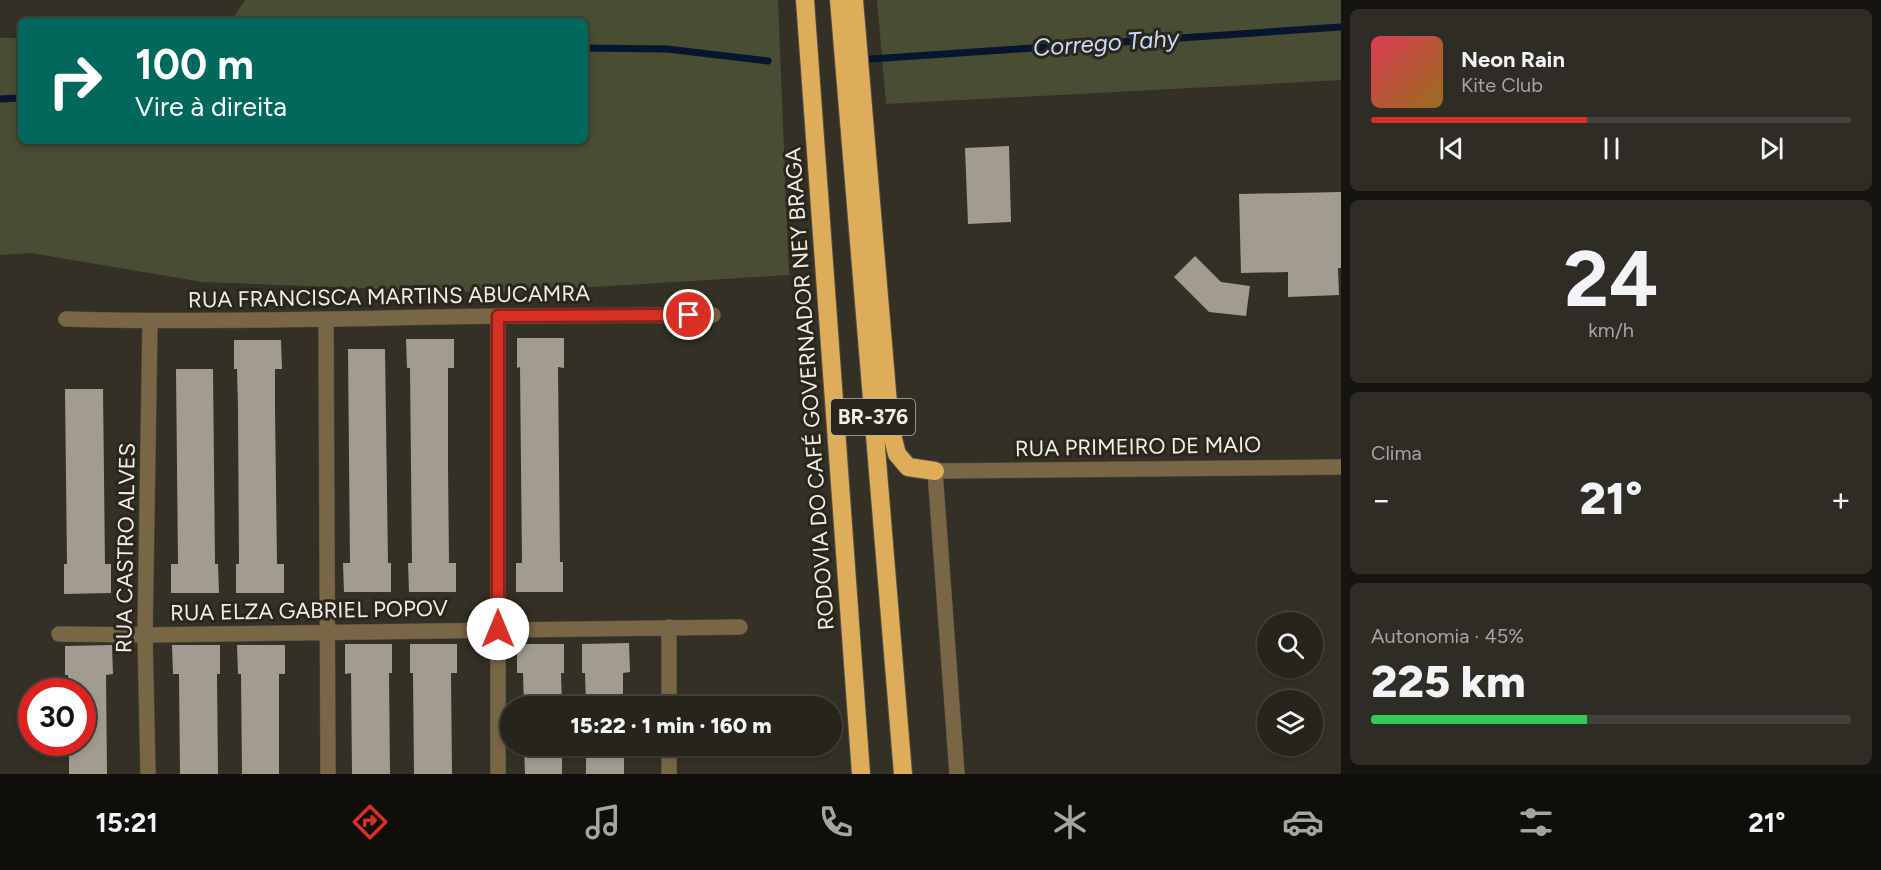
<!DOCTYPE html>
<html lang="pt">
<head>
<meta charset="utf-8">
<style>
  :root { --surface:#27241c; --page:#2f2c25; --text:#f1f3f6; --muted:#a4a4a3; --line:#43413b; --accent:#d93025 }
  body { margin:0; font-family:Figtree,sans-serif; background:var(--page); color:var(--text); height:100vh; display:flex; flex-direction:column; font-size:22px; white-space:nowrap }
  * { box-sizing:border-box; margin:0 }
  p { font-size:20px; color:var(--muted) }
  .icon { flex:none; width:33px; height:33px; fill:none; stroke:currentColor; stroke-width:2; stroke-linecap:round; stroke-linejoin:round }
  .map { position:relative; flex:1; overflow:hidden }
  .sheet { display:flex; flex-direction:column; gap:9px; padding:9px; background:#15140f; width:540px }
  .sheet>* { flex:none }
  .banner { position:absolute; left:18px; top:18px; width:570px; height:126px; border-radius:9px; box-shadow:0 3px 9px #0003,0 0 0 2px var(--line); background:#00695c; color:#fff; overflow:hidden }
  .buttons { position:absolute; left:1257px; top:612px; display:grid; gap:12px }
  .buttons a { display:grid; place-items:center; width:66px; height:66px; border-radius:50%; background:var(--surface); box-shadow:0 3px 9px #0003,0 0 0 2px var(--line); font-size:30px }
  .speed { position:absolute; left:18px; top:678px; display:flex; gap:12px; font-size:30px; font-weight:700; text-align:center }
  .speed>* { display:grid; place-content:center; width:78px; height:78px; border-radius:50%; background:var(--surface); box-shadow:0 3px 9px #0003,0 0 0 2px var(--line); line-height:1 }
  .speed .limit { border:9px solid #d22; background:#fff; color:#111 }
  .pin { position:absolute; display:grid; place-items:center; width:51px; height:51px; color:#fff; margin:-26px; border:3px solid #fff; border-radius:50%; box-shadow:0 2px 6px #0007 }
  .me { position:absolute; width:66px; margin:-33px; rotate:0deg; stroke-linejoin:round; filter:drop-shadow(0 0 4px #0008) }
  .turn { display:flex; align-items:center; gap:21px; height:126px; padding:0 18px; font-size:27px }
  .turn .icon { width:78px; height:78px; stroke-width:2.5 }
  .turn b { display:block; font-size:42px; line-height:51px }
  .big { font-size:45px; font-weight:800; line-height:1.1 }
  .sheet .tile { flex:1; display:flex; flex-direction:column; justify-content:center; gap:9px; min-width:0; padding:0 21px; border-radius:9px; background:var(--page) }
  .sheet .dial { align-items:center; gap:0 }
  .dial b { font-size:78px; line-height:1 }
  .song { display:flex; align-items:center; gap:18px }
  .cover { width:72px; height:72px; border-radius:9px; background:linear-gradient(135deg,hsl(350 70% 55%),hsl(40 70% 35%)) }
  .played { height:6px; border-radius:3px; background:linear-gradient(90deg,var(--accent) 45%,var(--line) 45%) }
  .keys { display:flex; justify-content:space-around; direction:ltr }
  .heat { display:flex; justify-content:space-between; align-items:center; font-size:33px; direction:ltr }
  .charge { height:9px; border-radius:4px; background:linear-gradient(90deg,#34c759 45%,var(--line) 0) }
  .trip { position:absolute; left:500px; top:696px; width:342px; height:60px; border-radius:30px; background:var(--surface); box-shadow:0 3px 9px #0003,0 0 0 2px var(--line); font-weight:800; line-height:60px; text-align:center }
  .menu { display:flex; height:96px; justify-content:space-around; align-items:center; background:#100e0b; color:var(--muted) }
  .menu .icon { width:42px; height:42px }
  .menu .selected { color:var(--accent) }
  .menu b { font-size:27px; color:var(--text) }
  main { display:flex; flex:1; min-height:0 }
  .map>svg:first-child { display:block }
  .green { fill:#484d33 }
  .lines { fill:none; stroke-linecap:round; stroke-linejoin:round }
  .stream { stroke:#07152f; stroke-width:7 }
  .building { fill:#a19c8f }
  .minor-casing { stroke:#524e44; stroke-width:16 }
  .highway-casing { stroke:#524e44; stroke-width:20 }
  .minor { stroke:#796646; stroke-width:15 }
  .highway { stroke:#ddad5a; stroke-width:18 }
  .route-casing { stroke:#8d1f18; stroke-width:15 }
  .route { stroke:#d93025; stroke-width:10 }
  .labels { text-anchor:middle; stroke-width:6; stroke-linejoin:round; paint-order:stroke }
  .shield { fill:#2a261c; stroke:#b5b2aa; stroke-width:1.5 }
  .shield-label { font-size:21px; font-weight:bold; fill:#f0eee7 }
  .street-label { font-size:22px; fill:#f0eee7; stroke:#2a261c }
  .water-label { font-size:24px; font-style:italic; fill:#c8dbfd; stroke:#2a261c }
</style>
</head>
<body>
<main>
<div class="map">
<svg width="1341" height="774" viewBox="0 0 1341 774">
  <rect width="100%" height="100%" fill="#343025"/>
  <path class="green" d="M245 0H778L789 275 496 293 202 282 31 253 0 255V38H21V141H585V21H231Z
    M877 0H1341V80L886 104Z"/>
  <g class="lines">
    <path class="stream" d="M585 48 667 49 768 61
      M871 59 1341 27
      M0 99 21 98"/>
  </g>
  <path class="building" d="M1009 146 1011 222 968 224 965 148Z
    M1341 192V268H1338L1339 295 1288 297V272L1241 273 1239 194Z
    M1195 256 1221 282 1250 286 1246 316 1209 312 1174 277Z
    M517 338H564V368L558 367 560 562H563V592H516V563H522L520 367 517 368Z
    M406 339H454V368H448V465L449 563H456V592H409L408 563H412L411 466 410 368H407Z
    M234 340H281L282 369H275V408L277 564H284V593H236V564H239L238 408 237 369H234Z
    M348 349H385L388 563H391V592H344L343 563H350Z
    M176 369H213L215 564H218L219 593H171V564H178Z
    M65 389H103L105 564H111V593L64 594V564H67Z
    M629 643 630 672 623 673V706H586L585 673H582V644Z
    M345 644H392V673H389L390 774H352L351 673 345 674Z
    M410 644H457V673H451L452 774H414L413 673H410Z
    M517 644H564V673H561L562 706H524L523 673H517Z
    M112 645 113 674 106 675 107 774H69V742H82V692H69L68 675H65V646Z
    M172 645H220V674H217L218 774H180L179 674H173Z
    M237 645H285V674H279V774H242L241 674H238Z
    M524 746H562V774H525Z
    M586 746H624V774H586Z"/>
  <g class="lines">
    <g class="minor-casing">
      <path id="minor" d="M66 319C210 323 354 318 499 316 570 315 641 315 713 315
        M326 321 328 774
        M669 627V706
        M59 634 145 635 740 627
        M669 746V774
        M148 774 145 635 150 322
        M498 774V316
        M957 774 935 471 1341 467"/>
    </g>
    <g class="highway-casing">
      <path id="highway" d="M805 0 861 774
        M839 0 903 774
        M854 0 890 427 897 454 908 467 935 471"/>
    </g>
    <use href="#minor" class="minor"/>
    <use href="#highway" class="highway"/>
  </g>
  <g class="lines">
    <g class="route-casing">
      <path id="route" d="M498 629V316L689 315"/>
    </g>
    <use href="#route" class="route"/>
  </g>
  <g class="labels">
    <rect class="shield" x="831" y="399" width="84" height="36" rx="4.5"/>
    <g class="shield-label">
      <text x="873" y="424">BR-376</text>
    </g>
    <g class="street-label">
      <text transform="translate(389 296) rotate(-1)" y="8">RUA FRANCISCA MARTINS ABUCAMRA</text>
      <text transform="translate(809 389) rotate(-94)" y="8">RODOVIA DO CAFÉ GOVERNADOR NEY BRAGA</text>
      <text transform="translate(1138 446) rotate(-1)" y="8">RUA PRIMEIRO DE MAIO</text>
      <text transform="translate(125 548) rotate(-89)" y="8">RUA CASTRO ALVES</text>
      <text transform="translate(309 610) rotate(-1)" y="8">RUA ELZA GABRIEL POPOV</text>
    </g>
    <g class="water-label">
      <text transform="translate(1106 43) rotate(-4)" y="8">Corrego Tahy</text>
    </g>
  </g>
</svg>
<div class="buttons">
<a><svg class="icon" aria-label="search" viewBox="0 0 24 24"><circle cx="10" cy="10" r="6"/><path d="M15 15l6 6"/></svg></a>
<a><svg class="icon" aria-label="layers" viewBox="0 0 24 24"><path d="M12 4l9 5-9 5-9-5zM3 14l9 5 9-5"/></svg></a>
</div>
<div class="speed"><div class="limit">30</div></div>
<div class="pin" style="left:689px;top:315px;background:#d93025"><svg class="icon" aria-label="arrive" viewBox="0 0 24 24"><path d="M6 21V4h12l-3 4 3 4H6"/></svg></div>
<svg class="me" style="left:498px;top:629px" viewBox="-20 -20 40 40"><circle r="19" fill="#fff"/><path d="M0-13L10 11 0 6-10 11z" fill="#d93025"/></svg>
<div class="trip">15:22 · 1 min · 160 m</div>
<div class="banner">
<div class="turn"><svg class="icon" aria-label="right" viewBox="0 0 24 24"><path d="M7 20v-9h11M14 6l5 5-5 5"/></svg><div><b>100 m</b>Vire à direita</div></div>
</div>
</div>
<section class="sheet">
<div class="tile">
<div class="song"><i class="cover"></i><div><b>Neon Rain</b><p>Kite Club</p></div></div>
<div class="played"></div>
<div class="keys"><svg class="icon" aria-label="previous" viewBox="0 0 24 24"><path d="M18 5L8 12l10 7zM5 5v14"/></svg><svg class="icon" aria-label="pause" viewBox="0 0 24 24"><path d="M8 5v14M16 5v14"/></svg><svg class="icon" aria-label="next" viewBox="0 0 24 24"><path d="M6 5l10 7-10 7zM19 5v14"/></svg></div>
</div>
<div class="tile dial"><b>24</b><p>km/h</p></div>
<div class="tile"><p>Clima</p>
<div class="heat"><a>−</a><b class="big">21°</b><a>+</a></div>
</div>
<div class="tile"><p>Autonomia · 45%</p><b class="big">225 km</b><div class="charge"></div></div>
</section>
</main>
<nav class="menu">
<b>15:21</b>
<svg class="icon selected" aria-label="directions" viewBox="0 0 24 24"><path d="M12 3l9 9-9 9-9-9zM9 14v-3h6M13 9l2 2-2 2"/></svg>
<svg class="icon" aria-label="music" viewBox="0 0 24 24"><path d="M9 18V5l10-2v13"/><circle cx="6" cy="18" r="3"/><circle cx="16" cy="16" r="3"/></svg>
<svg class="icon" aria-label="phone" viewBox="0 0 24 24"><path d="M5 4h4l2 5-3 2q2 4 5 5l2-3 5 2v4C11 20 4 13 5 4z"/></svg>
<svg class="icon" aria-label="climate" viewBox="0 0 24 24"><path d="M12 3v18M4 7l16 10M4 17L20 7"/></svg>
<svg class="icon" aria-label="car" viewBox="0 0 24 24"><path d="M5 17H2v-5l4-1 3-4h7l3 4 3 1v5h-3M9 17h6M6 11h13"/><circle cx="7" cy="17" r="2"/><circle cx="17" cy="17" r="2"/></svg>
<svg class="icon" aria-label="filters" viewBox="0 0 24 24"><path d="M4 7h16M4 17h16"/><circle cx="9" cy="7" r="2"/><circle cx="15" cy="17" r="2"/></svg>
<b>21°</b>
</nav>
</body>
</html>
